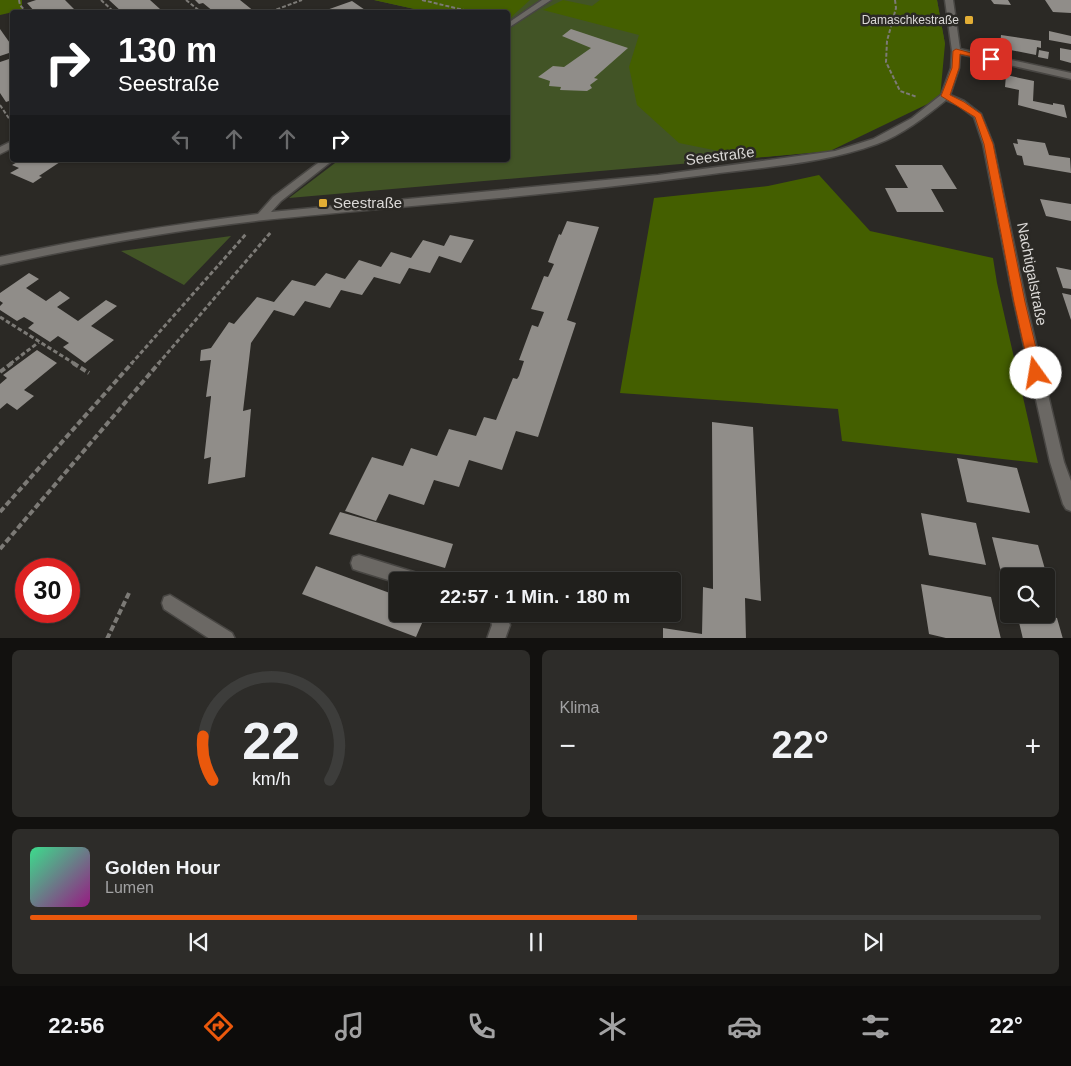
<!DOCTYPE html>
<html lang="de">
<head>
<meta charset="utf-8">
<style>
  :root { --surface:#201f1c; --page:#2d2c29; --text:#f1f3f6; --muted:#a2a2a3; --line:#3d3d3b; --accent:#ea580c }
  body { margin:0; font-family:Arial,sans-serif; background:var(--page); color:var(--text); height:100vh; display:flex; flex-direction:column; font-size:19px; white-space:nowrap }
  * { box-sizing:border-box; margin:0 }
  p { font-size:16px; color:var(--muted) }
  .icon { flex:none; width:28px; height:28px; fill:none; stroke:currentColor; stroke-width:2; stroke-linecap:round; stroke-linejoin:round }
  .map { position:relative; height:638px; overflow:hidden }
  .sheet { display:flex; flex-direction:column; gap:12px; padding:12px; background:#12110f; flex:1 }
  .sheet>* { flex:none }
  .top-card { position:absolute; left:10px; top:10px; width:500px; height:152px; border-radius:5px; box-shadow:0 1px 4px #0004,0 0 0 1px var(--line); background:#202124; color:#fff; overflow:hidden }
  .fabs { position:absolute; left:1000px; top:568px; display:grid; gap:10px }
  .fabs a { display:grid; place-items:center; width:55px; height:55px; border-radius:5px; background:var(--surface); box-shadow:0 1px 4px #0004,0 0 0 1px var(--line); font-size:25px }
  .speed { position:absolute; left:15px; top:558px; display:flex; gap:10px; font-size:25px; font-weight:700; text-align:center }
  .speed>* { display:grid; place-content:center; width:65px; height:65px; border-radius:50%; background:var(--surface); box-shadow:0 1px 4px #0004,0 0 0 1px var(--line); line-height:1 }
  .speed .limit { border:8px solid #d22; background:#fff; color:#111 }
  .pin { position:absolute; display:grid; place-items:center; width:42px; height:42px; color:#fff; margin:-21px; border-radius:10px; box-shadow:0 2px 8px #0006 }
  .me { position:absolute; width:55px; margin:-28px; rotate:347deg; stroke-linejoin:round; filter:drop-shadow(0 0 4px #0008) }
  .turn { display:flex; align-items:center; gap:18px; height:105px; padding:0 25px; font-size:22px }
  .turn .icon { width:65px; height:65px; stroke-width:2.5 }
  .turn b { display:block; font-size:35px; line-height:42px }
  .lanes { display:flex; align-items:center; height:48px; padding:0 25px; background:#0003; justify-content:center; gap:25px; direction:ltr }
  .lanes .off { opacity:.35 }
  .big { font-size:38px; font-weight:600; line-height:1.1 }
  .sheet .widget { flex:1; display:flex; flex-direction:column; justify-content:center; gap:8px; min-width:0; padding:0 18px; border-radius:8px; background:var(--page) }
  .sheet .dial { align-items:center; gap:0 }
  .dial svg { height:130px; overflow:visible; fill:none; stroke:var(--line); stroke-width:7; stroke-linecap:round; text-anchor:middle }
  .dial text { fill:var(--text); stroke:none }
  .song { display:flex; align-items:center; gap:15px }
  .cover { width:60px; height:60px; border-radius:8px; background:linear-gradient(135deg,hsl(150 70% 55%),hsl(310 70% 35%)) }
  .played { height:5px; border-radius:2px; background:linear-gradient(90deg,var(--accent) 60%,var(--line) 60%) }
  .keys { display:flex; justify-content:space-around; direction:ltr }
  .heat { display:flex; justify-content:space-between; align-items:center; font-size:28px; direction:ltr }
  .sheet .tiles { flex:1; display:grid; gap:12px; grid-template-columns:1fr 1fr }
  .widget:last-child { grid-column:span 2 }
  .trip { position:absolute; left:389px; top:572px; width:292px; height:50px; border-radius:5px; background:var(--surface); box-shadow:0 1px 4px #0004,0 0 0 1px var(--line); font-weight:600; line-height:50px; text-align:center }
  .tabs { display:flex; height:80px; justify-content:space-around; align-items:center; background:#0d0c0b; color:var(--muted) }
  .tabs .icon { width:35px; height:35px }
  .tabs .selected { color:var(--accent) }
  .tabs b { font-size:22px; color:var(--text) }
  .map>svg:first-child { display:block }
  .green { fill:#425426 }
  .forest { fill:#445f00 }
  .building { fill:#908d89 }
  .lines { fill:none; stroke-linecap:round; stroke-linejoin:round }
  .lane-casing { stroke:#484643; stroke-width:3 }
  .street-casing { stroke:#484643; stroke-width:3 }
  .path-far2 { stroke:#7c7a76; stroke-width:2; stroke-dasharray:4 2; stroke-linecap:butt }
  .path-far1 { stroke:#7c7a76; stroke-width:3; stroke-dasharray:4.5 2.5; stroke-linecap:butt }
  .path { stroke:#7c7a76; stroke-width:4; stroke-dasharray:6 3; stroke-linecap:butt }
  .lane { fill:#6b6864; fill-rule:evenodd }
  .street { fill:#6b6864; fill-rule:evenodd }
  .route { fill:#ea580c; stroke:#983908 }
  .poi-dot { fill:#e3ae35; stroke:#2b2925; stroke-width:2 }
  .labels { text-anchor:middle; stroke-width:5; stroke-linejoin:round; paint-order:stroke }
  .far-poi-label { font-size:12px; fill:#dbd9d7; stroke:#2b2925; text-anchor:end }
  .street-label { font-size:15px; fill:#dbd9d7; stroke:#2b2925 }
  .poi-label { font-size:15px; fill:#dbd9d7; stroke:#2b2925; text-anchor:start }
</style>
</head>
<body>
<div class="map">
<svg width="1071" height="639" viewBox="0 0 1071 639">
  <rect width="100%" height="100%" fill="#2b2925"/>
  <path class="green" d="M374 0H937L945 44 830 151 289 198 339 160H508V12H428Z
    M231 236 184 285 121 251Z"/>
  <path class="forest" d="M0 0H22V10L0 15Z
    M374 0H530L508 20V12H428Z
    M563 0 592 6 600 0H937L945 44 940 98 830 151 753 158 679 143 637 105 629 67 639 35 543 10Z
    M819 175 870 231 993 258 997 283 1038 463 842 441 838 409 620 393 654 198 768 186Z"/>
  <path class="building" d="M36 0H65L77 12H35L27 3Z
    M109 0H150L160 9 148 12H122Z
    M195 0H240L255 12H214L203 3 199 4Z
    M991 0H1008L1011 5 994 4Z
    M1045 0H1071V13L1053 12Z
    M352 1 368 12H321Z
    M0 29 12 46V52L0 56Z
    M571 29 628 48 594 78 598 79 590 85 592 88 587 91 560 90 561 87 549 86 550 81 538 77 553 66 564 67 591 48 562 36Z
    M1049 31 1071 36V44L1049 40Z
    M1001 35 1041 41V48L1037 47 1036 55 1000 48Z
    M1060 48 1071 50V63L1060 60Z
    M1039 50 1049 52 1048 59 1038 57Z
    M12 58V100L6 102 0 93V62Z
    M1006 75 1034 81 1033 101 1053 105V103L1064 105 1067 118 1018 105 1019 90 1005 87Z
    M1017 139 1045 143 1049 155 1070 158 1071 173 1024 165 1022 156 1017 155 1013 143 1018 144Z
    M21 160H63L39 176 42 177 33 183 10 173 19 168 12 165Z
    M895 165H942L957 189H931L944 212H897L885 188H908Z
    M1040 199 1071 204V221L1046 216Z
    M567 221 599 227 567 320 576 323 538 437 516 431 502 470 469 460 459 487 434 480 424 505 389 494 376 521 345 511 372 457 403 466 411 448 437 456 449 429 476 436 484 417 496 420 513 378 517 379 519 376 524 361 519 360 532 325 538 327 544 312 531 309 544 276 548 277 549 275 554 264 548 262 559 234 561 235Z
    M450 235 474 240 461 263 439 256 430 273 409 268 400 284 374 277 362 295 341 290 330 308 305 301 294 316 274 310 251 343 243 411 251 409 245 477 208 484 211 457 204 459 211 397V396L206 397 211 360 200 361 201 350 211 348 229 322 234 324 257 297 274 302 292 280 315 286 326 273 345 279 359 260 381 267 391 252 411 258 423 240 444 246Z
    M1056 267 1071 270V289L1063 288Z
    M29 273 39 279 26 288 46 301 60 291 70 298 57 307 78 321 106 300 117 306 91 326 114 340 85 363 63 347 69 343 58 336 50 342 28 328 34 323 24 317 17 321 0 310V306L3 303 0 301V293Z
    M1062 293 1071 295V320Z
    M37 350 57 363 24 390 34 396 17 410 7 403 0 409V384L7 378 3 375Z
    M712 422 753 427 761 601 745 598 746 639H663V628L702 634 703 587 713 589Z
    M957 458 1017 468 1030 513 967 502Z
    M340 512 453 544 445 568 329 534Z
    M921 513 976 523 986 565 929 555Z
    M992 537 1038 545 1047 576H1002Z
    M316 566 398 596V614H426L416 637 302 594Z
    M921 584 991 597 1001 639H950L929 634Z
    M1017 614H1036L1057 618 1063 639H1023Z"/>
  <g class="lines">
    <g class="lane-casing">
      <path id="lane" d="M359 555 417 573 423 575 425 581H398V583L359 571 353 569 351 563 353 557Z
        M489 614H505L510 625 505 639H487L492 625Z"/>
    </g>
    <g class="street-casing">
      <path id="street" d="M542 0H551L508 28V23Z
        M945 0H953L960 49 1071 73V79L960 54 959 68 950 95 964 101 981 114 993 144 1026 302 1064 462 1071 481V511L1066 509 1063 504 1050 462 1014 302 983 144 974 117 958 105 946 100C925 117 902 135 877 144 822 164 762 167 705 175 558 195 411 205 264 220 175 230 87 246 0 265V257C87 238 169 225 258 214L273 197 322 160H333L281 201 271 212 658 175 835 151 873 139 912 118 941 95 951 68 952 51Z
        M12 141V148L0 154V147Z
        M170 595 232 633 235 639H210L164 609 162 603 164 597Z"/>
    </g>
    <path class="path-far2" d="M19 0 20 5 26 12
      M101 0 114 12
      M186 0 201 12
      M422 0 472 12
      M895 0 896 8 887 41 886 62 900 91 917 97
      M279 12 275 10 302 0
      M0 105 12 123"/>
    <path class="path-far1" d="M0 317 75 364
      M10 364 39 342
      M131 364 246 234
      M158 364 271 232"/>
    <path class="path" d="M73 363 89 373
      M0 372 12 363
      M0 512 132 363
      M0 549 159 363
      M107 639 129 593"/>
    <use href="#lane" class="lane"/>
    <use href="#street" class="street"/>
  </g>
  <path class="route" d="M956 49 994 59 991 61 960 54 959 68 950 95 964 102 981 114 993 144 1025 302 1042 373 1041 377H1032L1030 373 1014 302 984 144 975 117 941 96 952 68 953 51Z"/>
  <g class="poi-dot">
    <rect x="964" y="15" width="10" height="10" rx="2.5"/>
    <rect x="318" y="198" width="10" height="10" rx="2.5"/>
  </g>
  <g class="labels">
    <g class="far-poi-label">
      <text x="959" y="24">Damaschkestraße</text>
    </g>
    <g class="street-label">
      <text transform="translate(720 156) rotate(-7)" y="5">Seestraße</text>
      <text transform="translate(1032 274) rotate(79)" y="5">Nachtigalstraße</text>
    </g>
    <g class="poi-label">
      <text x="333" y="208">Seestraße</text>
    </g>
  </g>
</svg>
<div class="fabs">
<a><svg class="icon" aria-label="search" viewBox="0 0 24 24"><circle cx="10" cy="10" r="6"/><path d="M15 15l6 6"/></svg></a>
</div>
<div class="speed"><div class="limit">30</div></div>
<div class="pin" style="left:991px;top:59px;background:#d93025"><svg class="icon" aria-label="arrive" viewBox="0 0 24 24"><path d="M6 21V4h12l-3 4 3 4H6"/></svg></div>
<svg class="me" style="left:1036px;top:373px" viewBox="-20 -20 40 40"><circle r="19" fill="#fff"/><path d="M0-13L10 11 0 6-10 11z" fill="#ea580c"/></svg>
<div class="trip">22:57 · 1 Min. · 180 m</div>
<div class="top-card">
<div class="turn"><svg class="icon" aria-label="right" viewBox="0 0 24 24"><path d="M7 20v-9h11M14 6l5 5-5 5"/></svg><div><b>130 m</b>Seestraße</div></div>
<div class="lanes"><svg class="icon off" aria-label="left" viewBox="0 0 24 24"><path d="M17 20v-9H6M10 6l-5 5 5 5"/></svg><svg class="icon off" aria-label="ahead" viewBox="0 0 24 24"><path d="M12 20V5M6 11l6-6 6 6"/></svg><svg class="icon off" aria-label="ahead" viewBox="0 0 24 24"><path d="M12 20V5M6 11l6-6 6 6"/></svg><svg class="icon" aria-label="right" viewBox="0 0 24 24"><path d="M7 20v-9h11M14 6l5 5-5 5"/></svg></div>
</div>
</div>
<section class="sheet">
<div class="tiles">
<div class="widget dial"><svg viewBox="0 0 100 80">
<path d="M14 69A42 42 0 1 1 86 69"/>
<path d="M14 69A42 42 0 0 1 8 42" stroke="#ea580c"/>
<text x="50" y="56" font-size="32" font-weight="700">22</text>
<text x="50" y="72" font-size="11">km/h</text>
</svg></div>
<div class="widget"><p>Klima</p>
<div class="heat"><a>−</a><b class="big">22°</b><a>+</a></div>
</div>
<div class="widget">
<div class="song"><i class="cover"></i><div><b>Golden Hour</b><p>Lumen</p></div></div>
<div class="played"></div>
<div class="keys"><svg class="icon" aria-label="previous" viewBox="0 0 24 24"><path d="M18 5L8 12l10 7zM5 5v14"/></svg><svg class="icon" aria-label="pause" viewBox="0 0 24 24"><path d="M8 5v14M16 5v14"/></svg><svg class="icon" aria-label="next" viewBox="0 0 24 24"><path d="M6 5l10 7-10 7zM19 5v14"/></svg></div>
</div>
</div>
</section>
<nav class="tabs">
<b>22:56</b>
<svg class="icon selected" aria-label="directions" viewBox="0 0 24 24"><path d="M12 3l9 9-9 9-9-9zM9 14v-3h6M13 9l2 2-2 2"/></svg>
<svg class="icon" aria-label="music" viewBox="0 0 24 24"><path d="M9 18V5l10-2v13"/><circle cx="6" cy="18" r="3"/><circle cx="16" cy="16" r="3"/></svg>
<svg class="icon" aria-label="phone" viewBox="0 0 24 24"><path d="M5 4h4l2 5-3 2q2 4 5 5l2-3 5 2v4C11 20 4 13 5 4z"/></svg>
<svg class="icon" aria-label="climate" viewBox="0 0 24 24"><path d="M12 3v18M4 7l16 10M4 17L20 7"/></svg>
<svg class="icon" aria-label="car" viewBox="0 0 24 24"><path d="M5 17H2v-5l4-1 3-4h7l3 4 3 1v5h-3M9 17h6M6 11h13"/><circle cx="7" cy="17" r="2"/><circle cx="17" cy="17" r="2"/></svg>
<svg class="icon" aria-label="filters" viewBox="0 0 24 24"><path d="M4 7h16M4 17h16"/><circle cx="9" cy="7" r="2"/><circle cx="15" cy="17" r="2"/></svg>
<b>22°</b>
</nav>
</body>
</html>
